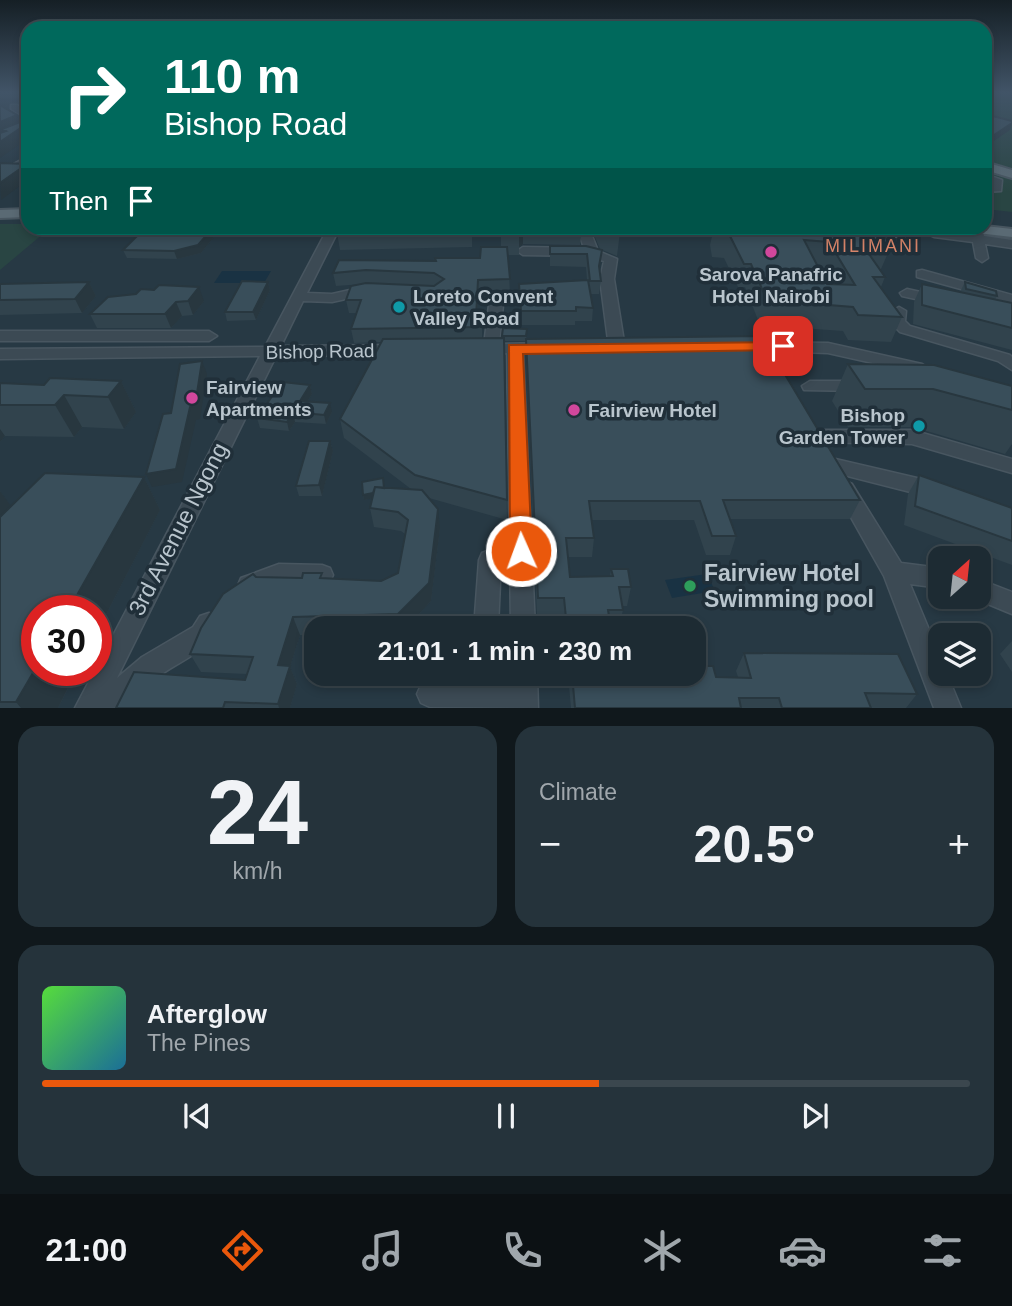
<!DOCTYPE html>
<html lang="en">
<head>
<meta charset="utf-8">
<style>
  :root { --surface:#1d2b33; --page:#25333b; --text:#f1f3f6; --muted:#a0a7ac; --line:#3b474e; --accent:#ea580c }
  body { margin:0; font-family:Helvetica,sans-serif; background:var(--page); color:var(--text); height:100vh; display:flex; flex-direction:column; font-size:26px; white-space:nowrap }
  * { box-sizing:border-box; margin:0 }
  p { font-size:23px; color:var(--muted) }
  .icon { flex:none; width:38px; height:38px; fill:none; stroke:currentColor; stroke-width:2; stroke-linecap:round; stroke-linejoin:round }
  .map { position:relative; height:708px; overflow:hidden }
  .details { display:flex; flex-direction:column; gap:18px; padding:18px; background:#10181c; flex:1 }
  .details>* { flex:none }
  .hud { position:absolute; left:21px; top:21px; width:971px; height:214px; border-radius:21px; box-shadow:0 4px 10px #0003,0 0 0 2px var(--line); background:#00695c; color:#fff; overflow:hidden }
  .needle { width:46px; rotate:27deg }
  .tools { position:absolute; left:928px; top:546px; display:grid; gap:14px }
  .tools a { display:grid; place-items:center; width:63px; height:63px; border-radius:14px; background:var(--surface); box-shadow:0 4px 10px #0003,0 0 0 2px var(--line); font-size:35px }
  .speed { position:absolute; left:21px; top:595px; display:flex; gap:14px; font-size:35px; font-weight:700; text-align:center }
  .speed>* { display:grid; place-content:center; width:91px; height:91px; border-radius:50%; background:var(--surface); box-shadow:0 4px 10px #0003,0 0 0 2px var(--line); line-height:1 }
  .speed .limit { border:10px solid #d22; background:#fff; color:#111 }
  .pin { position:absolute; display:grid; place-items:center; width:60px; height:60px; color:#fff; margin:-30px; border-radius:14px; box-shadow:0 4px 10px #0006 }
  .me { position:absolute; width:77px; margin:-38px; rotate:358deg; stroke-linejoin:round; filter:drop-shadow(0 0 5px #0008) }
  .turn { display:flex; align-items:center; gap:24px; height:147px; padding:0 28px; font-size:32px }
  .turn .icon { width:91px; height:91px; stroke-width:2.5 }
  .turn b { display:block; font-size:49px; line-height:60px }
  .then { display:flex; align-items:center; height:66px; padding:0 28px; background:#0003; gap:14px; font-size:26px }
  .big { font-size:52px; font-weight:600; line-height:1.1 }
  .details .card { flex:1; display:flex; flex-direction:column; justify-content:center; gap:10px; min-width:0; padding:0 24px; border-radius:21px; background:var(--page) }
  .details .dial { align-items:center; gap:0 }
  .dial b { font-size:91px; line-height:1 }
  .song { display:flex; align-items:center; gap:21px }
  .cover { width:84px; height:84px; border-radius:10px; background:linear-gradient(135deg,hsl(110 70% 55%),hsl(200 70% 35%)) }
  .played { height:7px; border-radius:4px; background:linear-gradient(90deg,var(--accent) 60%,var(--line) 60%) }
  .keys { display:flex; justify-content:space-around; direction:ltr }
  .heat { display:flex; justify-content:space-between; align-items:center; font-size:38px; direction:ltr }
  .details .tiles { flex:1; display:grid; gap:18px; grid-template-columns:1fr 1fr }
  .card:last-child { grid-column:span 2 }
  .trip { position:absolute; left:304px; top:616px; width:402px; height:70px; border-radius:21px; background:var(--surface); box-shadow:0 4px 10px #0003,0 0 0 2px var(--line); font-weight:600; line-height:70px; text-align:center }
  .dock { display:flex; height:112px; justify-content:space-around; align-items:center; background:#0c1114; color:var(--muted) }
  .dock .icon { width:49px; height:49px }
  .dock .current { color:var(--accent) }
  .dock b { font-size:32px; color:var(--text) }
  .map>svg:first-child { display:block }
  .green { fill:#294543 }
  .water { fill:#193243 }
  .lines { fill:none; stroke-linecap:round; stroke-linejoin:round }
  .minor-casing { stroke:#485660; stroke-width:3 }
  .major-casing { stroke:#485660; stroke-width:4 }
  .minor { fill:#3c4a54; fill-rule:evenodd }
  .major { fill:#5a6a74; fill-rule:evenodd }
  .wall { fill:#31434d; fill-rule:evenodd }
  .shaded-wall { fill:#28373f }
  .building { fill:#394e5a; stroke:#28373f; stroke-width:2; fill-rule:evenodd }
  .route { fill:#ea580c; stroke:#983908; stroke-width:2 }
  .hotel-dot { fill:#d1479c; stroke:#202f39; stroke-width:2.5 }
  .culture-dot { fill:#0f9aa8; stroke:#202f39; stroke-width:2.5 }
  .leisure-dot { fill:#2e9e5b; stroke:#202f39; stroke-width:2.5 }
  .labels { text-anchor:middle; stroke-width:7; stroke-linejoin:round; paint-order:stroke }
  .far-neighbourhood-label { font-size:18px; letter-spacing:2px; fill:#d8856a; stroke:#202f39 }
  .poi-label { font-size:19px; font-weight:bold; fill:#b9c5cd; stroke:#202f39; text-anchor:start }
  .street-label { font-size:19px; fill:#b9c5cd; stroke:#202f39 }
  .near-street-label { font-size:23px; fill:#b9c5cd; stroke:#202f39 }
  .near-poi-label { font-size:23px; font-weight:bold; fill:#b9c5cd; stroke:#202f39; text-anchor:start }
</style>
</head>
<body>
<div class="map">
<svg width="1012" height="708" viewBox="0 0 1012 708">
  <rect width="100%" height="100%" fill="#273944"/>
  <path class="green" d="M985 93H1012V212L985 209Z
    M0 224H28V228H50L0 270Z"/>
  <path class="water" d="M222 271H271L264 283H214Z
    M707 574 715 591 672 598 665 580Z"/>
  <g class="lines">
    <g class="minor-casing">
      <path id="minor" d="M11 105H17L28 112V119L11 109Z
        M28 124V130L0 141V135Z
        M28 156V163L18 170 0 171V165H12Z
        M985 174 1002 180 1001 191 985 192V186H992L993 184 985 181Z
        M328 228H332L338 231 307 293 332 294 368 286 375 290 373 293 332 302 303 301 281 346 397 345 405 350 397 355 276 356 117 678 142 657 193 627 200 616 209 613 218 616 221 624C209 651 185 658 162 674 148 684 135 696 123 708H75L260 356 0 359V349L265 347Z
        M577 228H589L598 251 617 259 614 279 625 348 623 351 617 353 609 348 600 279 604 261 585 256 523 255 517 251 523 247 584 248Z
        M816 228H915V231L904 237 822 232Z
        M915 228H930L971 235 970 228H982L984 236 1012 240V248L985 244 988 258 982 262 976 258 973 242 934 237Z
        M922 270 1012 295V303L917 277V271Z
        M907 289 943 297 945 300 938 304 902 296 900 293Z
        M496 301 503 305 499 344 547 343 555 348 547 353H523L535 628H511L507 353 485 354 477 349 484 345 489 305Z
        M899 307 906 311 905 321 910 326 1010 355 1012 357V370L998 361 900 332 890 322 892 311Z
        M0 331H209L217 336 209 341H0Z
        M748 342 828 343 922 364 930 369 922 374 828 353 743 350 740 347Z
        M810 381H860L868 386 860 391 804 390 802 386Z
        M815 430H912L1012 459V473L912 444 809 442 806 437 809 432Z
        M831 458 934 482 941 484 944 490 941 496 934 498 824 470 821 465 824 460Z
        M845 481 852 484 901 563 940 568V588L910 584 940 656V674H947L961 708H934L884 576 835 489 838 484Z
        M490 550 498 553 501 560 498 628H474L479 560 482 553Z
        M279 564 322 565 330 568 333 575 330 582 322 585 279 584 249 595 241 592 238 585 241 578Z
        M978 579 1012 592V614L971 597H978Z
        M470 674H496V680H511V674H537L538 708 430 707 421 703 417 694 421 685 430 681 470 680Z"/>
    </g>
    <g class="major-casing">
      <path id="major" d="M985 162 1012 170V178L985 170Z
        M28 209V217L0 218V210Z
        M985 226 1012 229V237L969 232 962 228Z"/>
    </g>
    <use href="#minor" class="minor"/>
    <use href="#major" class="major"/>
  </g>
  <path class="wall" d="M0 93H28V99L0 98Z
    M170 228H234L227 237H214L201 253 177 259 127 258 123 250 164 233Z
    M472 228V247L340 250 337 233Z
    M501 228H582L580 245 523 244 519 247V255H508L510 293H478L477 318H482V338H502L503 328 527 329 526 341H504L507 520 429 498 440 528 431 601 406 628H317V635H300L290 667 297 684 290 708H116L245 680 247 674 201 672 190 654 256 577 323 578 381 581 398 573 405 534 401 531 374 527 370 508 372 498 364 500 363 495 384 488 411 489 344 438 340 419 382 342 354 343 351 329 356 313H349L346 300 363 284 336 286 333 273 435 261 480 258 501 247Z
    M591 228H619L620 232 617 256 600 249Z
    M714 228H820L818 233 891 246 881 269H879L885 277 881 287 902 317 891 342 848 340 843 331 760 325 745 287H738L724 258 712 257 710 245ZM816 264 821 265 832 284H827Z
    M550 246 602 250 599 270 601 281 599 294H591L593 308 592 321H575V325H520L519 284 587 280 586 267 550 266Z
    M89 282 96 296 82 313 0 315V284Z
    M268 282 270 290 256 320 227 321 225 312Z
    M965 282 997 296 995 300 1012 303V350L913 324 914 302 922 284 960 292Z
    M108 297 204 301 193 315 182 316 171 328H97L90 314Z
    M526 339 860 500 850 519H730L736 536 730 555H706L694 520H592L594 538 592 557H568L570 577 610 576 611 569 631 587 627 606H622L623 610 619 628H564L563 616H537L526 357Z
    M848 364 1012 386V444L1005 454 913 427H848L832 401Z
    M121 381 136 412 124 429 82 427 74 437 5 436 0 442V383L44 385Z
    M310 385 312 394 307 402 332 412 326 424 295 422 289 431 260 428 257 418Z
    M330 441 333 451 322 496H299L296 486Z
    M919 475 1012 508V565L904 525 908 494Z
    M144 477 160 510 58 708H0V491L11 507Z
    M1012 641V672L1000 654Z
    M744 653 917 694 906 708H571L568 674H695L716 677H738L736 671Z"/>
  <path class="shaded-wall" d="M17 115 21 124 2 129 4 132 0 134V122Z
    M1012 123 1010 130 985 147 988 139Z
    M22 127 28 139 0 158V142Z
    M27 164 28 167V180L1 200 0 183Z
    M226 228H234L227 237 225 229Z
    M515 228H523V244L519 247V231Z
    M808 228H820L816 238 812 241Z
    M212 229 214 237 201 253 177 259 174 251Z
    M89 282 96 296 82 313 75 299Z
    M268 282 270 290 256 320 253 312Z
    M199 287 204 301 193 315 188 301Z
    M176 302 182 316 171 328 165 314Z
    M202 361 207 374 200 419 196 420 182 482 152 487 146 474Z
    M121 381 136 412 124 429 108 397Z
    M310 385 312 394 302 410 300 401Z
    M64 395 82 427 74 437 55 405Z
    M330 403 332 412 326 424 324 415Z
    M293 412 295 422 289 431 287 422Z
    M0 429 5 436 0 442Z
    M330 441 333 451 322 496 319 485Z
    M144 477 160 510 96 634V611H68Z
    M0 491 16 513 0 538Z
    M384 491 385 496 364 500 363 495Z
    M438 509 440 528 431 601 406 628H401L398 614Z
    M293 617 300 635 290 667 297 684 290 708H279L278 704V665Z
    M37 666V670H77L58 708H21L16 702Z"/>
  <path class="building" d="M0 105 17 115 0 122Z
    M985 114 1012 121V123L988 139 985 138Z
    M20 122 22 127 0 142V133L6 131 2 129Z
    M0 163 27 164 0 183Z
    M170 228H226L225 229H212L198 245 174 251 123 250 141 232 164 233Z
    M339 228H471V230L337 233Z
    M501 228H516L519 231H501Z
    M609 228H619L620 232Z
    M716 228H810L811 234 824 232 832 228H879L891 246 862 244 885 277H873L902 317 858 315 853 307 767 300 751 264H744L730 236 717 235ZM804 240 829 242 855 285 827 284Z
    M550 246H586L602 250 599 266 601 281H590L587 254H550Z
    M481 247H507L510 279 478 280 476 318H482L481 327 351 329 361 300H346L351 286 366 283 434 286 444 279 434 273 366 270 333 273 339 260 436 261 435 258H480Z
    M588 280 593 308 576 307V311H521L519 284Z
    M242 281 268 282 253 312H225Z
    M89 282 75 299 0 300V284Z
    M965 282 996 291 997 296 966 289Z
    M922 284 1012 303V328L922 305Z
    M159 285 199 287 188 301 176 302 165 314H90L108 297 136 294 141 289 154 290Z
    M503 328 527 329 526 336H502Z
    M762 336 860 500H723L736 536H712L700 501H589L594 538H566L570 577 613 576 611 569H628L631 587H619L623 610H608L611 628H567L564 598H538L526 339Z
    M504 338 507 500 415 475 340 419 383 339Z
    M202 361 195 406 190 407 176 469 146 474 163 414 171 413 180 364Z
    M848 364 934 365 1012 386V410L933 389H865Z
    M50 378 121 381 108 397 64 395 55 405H0V383L44 385Z
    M282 382 310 385 300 401 330 403 324 415 293 412 287 422 257 418Z
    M309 441H330L319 485 296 486Z
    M45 473 144 477 68 611H37V666L16 702H0V517Z
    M919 475 1012 508V541L915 506Z
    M383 478 384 488 375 487 373 493 363 495 362 482Z
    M375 487 422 490 438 509 429 583 398 614 293 617 278 665 290 666 278 704 225 702 223 708H116L134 672 245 680 253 657 190 654 201 628 223 594 253 574 256 577 302 578 303 573H322L320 578 381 581 398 573 408 520 398 512 370 508Z
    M744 653 898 654 917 694 865 693 871 708H782L779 698H739L741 708H575L572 674H695V666H713L716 677 751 678Z"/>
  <linearGradient id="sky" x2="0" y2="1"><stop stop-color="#151f25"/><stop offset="0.48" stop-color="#415467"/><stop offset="1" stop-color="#415467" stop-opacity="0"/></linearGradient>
  <rect width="1012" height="192" fill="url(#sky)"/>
  <path class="route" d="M783 342 788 343V350L523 354 532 551 529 558 521 561 513 558 510 551 509 345Z"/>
  <g class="hotel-dot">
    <circle cx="771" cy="252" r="7"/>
    <circle cx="192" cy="398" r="7"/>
    <circle cx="574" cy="410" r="7"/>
  </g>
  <g class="culture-dot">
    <circle cx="399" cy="307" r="7"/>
    <circle cx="919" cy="426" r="7"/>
  </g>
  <circle class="leisure-dot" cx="690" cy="586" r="7"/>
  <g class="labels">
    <g class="far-neighbourhood-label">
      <text x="873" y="252">MILIMANI</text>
    </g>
    <g class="poi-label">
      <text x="771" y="281" text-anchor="middle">Sarova Panafric<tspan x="771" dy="22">Hotel Nairobi</tspan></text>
      <text x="413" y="303">Loreto Convent<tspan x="413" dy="22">Valley Road</tspan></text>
      <text x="206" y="394">Fairview<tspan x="206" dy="22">Apartments</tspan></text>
      <text x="588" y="417">Fairview Hotel</text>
      <text x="905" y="422" text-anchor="end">Bishop<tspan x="905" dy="22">Garden Tower</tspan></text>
    </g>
    <g class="street-label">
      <text transform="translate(320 351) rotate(-1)" y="7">Bishop Road</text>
    </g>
    <g class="near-street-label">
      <text transform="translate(178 529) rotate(-63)" y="8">3rd Avenue Ngong</text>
    </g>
    <g class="near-poi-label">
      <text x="704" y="581">Fairview Hotel<tspan x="704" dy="26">Swimming pool</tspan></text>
    </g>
  </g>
</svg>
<div class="tools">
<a><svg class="needle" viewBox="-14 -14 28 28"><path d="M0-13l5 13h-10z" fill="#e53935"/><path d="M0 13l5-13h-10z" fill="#a0a7ac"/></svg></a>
<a><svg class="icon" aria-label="layers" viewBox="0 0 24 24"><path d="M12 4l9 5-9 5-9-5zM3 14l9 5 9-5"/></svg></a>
</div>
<div class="speed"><div class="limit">30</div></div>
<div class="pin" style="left:783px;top:346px;background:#d93025"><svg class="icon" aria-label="arrive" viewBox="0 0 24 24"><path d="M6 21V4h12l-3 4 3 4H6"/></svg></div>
<svg class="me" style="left:521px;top:551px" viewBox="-20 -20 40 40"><circle r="17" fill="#ea580c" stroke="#fff" stroke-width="3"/><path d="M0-11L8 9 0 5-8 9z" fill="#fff"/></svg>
<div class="trip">21:01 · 1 min · 230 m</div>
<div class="hud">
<div class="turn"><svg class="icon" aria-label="right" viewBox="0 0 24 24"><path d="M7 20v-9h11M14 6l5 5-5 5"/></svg><div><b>110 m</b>Bishop Road</div></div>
<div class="then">Then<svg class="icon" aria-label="arrive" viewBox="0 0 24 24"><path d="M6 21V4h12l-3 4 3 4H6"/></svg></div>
</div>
</div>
<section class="details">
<div class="tiles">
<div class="card dial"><b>24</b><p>km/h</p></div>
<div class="card"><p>Climate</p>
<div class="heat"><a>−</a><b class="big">20.5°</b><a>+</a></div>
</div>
<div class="card">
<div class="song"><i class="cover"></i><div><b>Afterglow</b><p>The Pines</p></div></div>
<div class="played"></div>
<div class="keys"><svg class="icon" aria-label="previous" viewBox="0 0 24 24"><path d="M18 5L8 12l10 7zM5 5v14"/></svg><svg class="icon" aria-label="pause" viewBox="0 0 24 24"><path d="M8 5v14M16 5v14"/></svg><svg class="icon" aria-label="next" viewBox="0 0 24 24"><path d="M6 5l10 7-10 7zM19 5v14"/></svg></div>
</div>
</div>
</section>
<nav class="dock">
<b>21:00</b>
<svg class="icon current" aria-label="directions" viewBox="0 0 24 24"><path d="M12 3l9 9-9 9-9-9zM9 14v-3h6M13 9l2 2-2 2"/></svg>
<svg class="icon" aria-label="music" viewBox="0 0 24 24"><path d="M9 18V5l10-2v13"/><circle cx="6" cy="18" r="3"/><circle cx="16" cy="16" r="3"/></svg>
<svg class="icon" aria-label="phone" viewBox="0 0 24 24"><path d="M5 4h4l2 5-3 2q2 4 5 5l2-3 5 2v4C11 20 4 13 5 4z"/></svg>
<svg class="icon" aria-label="climate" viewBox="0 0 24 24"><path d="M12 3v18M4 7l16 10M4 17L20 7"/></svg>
<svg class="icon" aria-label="car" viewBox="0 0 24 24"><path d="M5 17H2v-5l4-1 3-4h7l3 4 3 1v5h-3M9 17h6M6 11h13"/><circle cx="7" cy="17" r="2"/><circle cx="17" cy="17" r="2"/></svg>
<svg class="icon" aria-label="filters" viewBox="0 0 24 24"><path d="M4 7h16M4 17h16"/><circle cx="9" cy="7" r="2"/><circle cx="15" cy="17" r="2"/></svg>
</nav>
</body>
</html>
